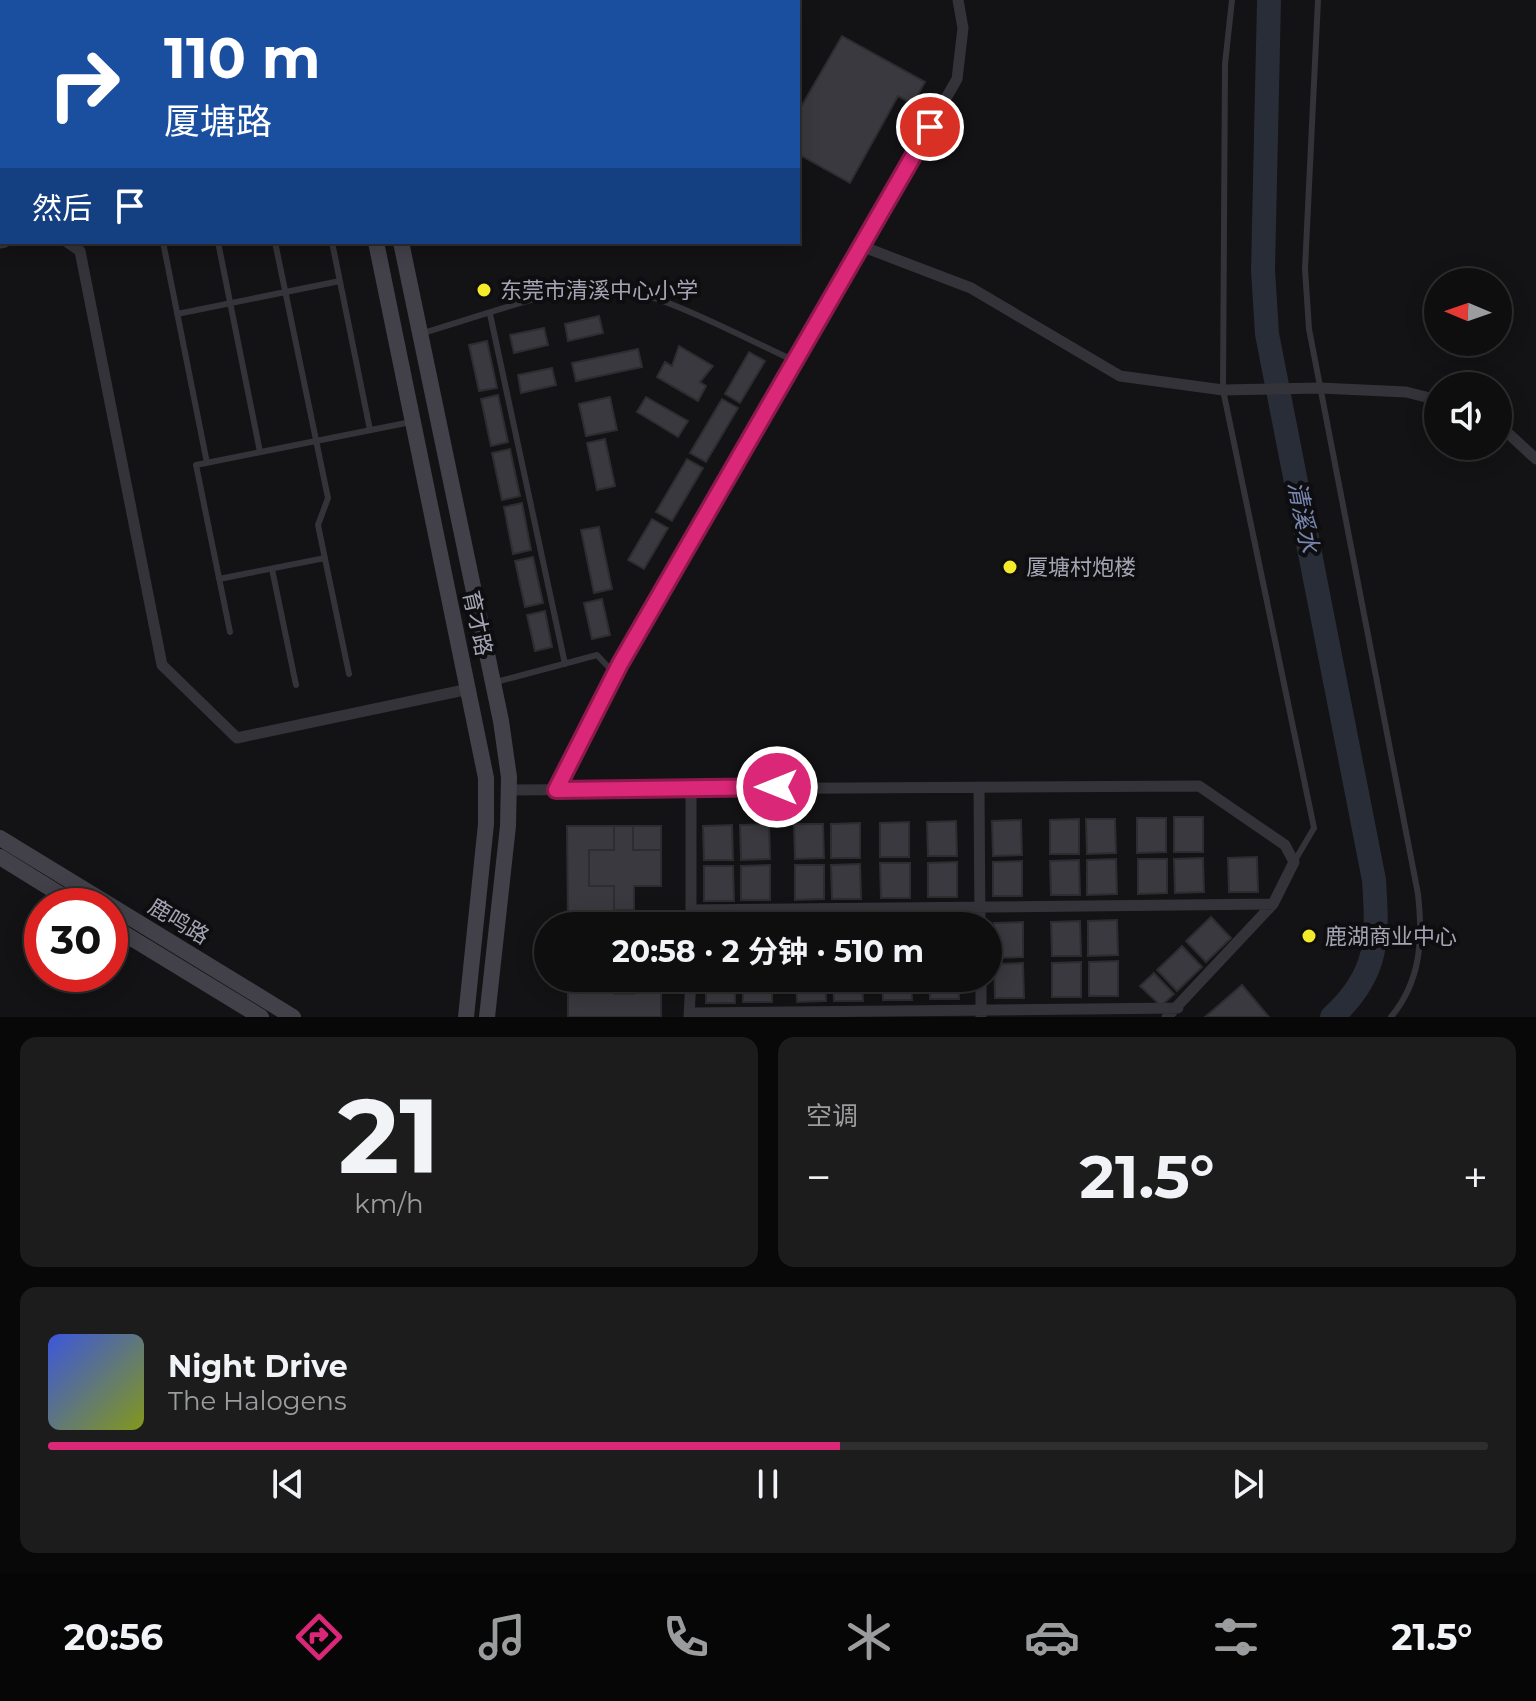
<!DOCTYPE html>
<html lang="zh">
<head>
<meta charset="utf-8">
<style>
  :root { --surface:#0e0e0f; --page:#1c1c1d; --text:#f1f3f6; --muted:#9b9c9e; --line:#2e2e2f; --accent:#db2777 }
  body { margin:0; font-family:Montserrat,"Noto Sans SC",sans-serif; background:var(--page); color:var(--text); height:100vh; display:flex; flex-direction:column; font-size:30px; white-space:nowrap }
  * { box-sizing:border-box; margin:0 }
  p { font-size:26px; color:var(--muted) }
  .icon { flex:none; width:44px; height:44px; fill:none; stroke:currentColor; stroke-width:2; stroke-linecap:round; stroke-linejoin:round }
  .map { position:relative; height:1017px; overflow:hidden }
  .side { display:flex; flex-direction:column; gap:20px; padding:20px; background:#080808; flex:1 }
  .side>* { flex:none }
  .guide { position:absolute; left:0px; top:0px; width:800px; height:244px; box-shadow:0 4px 20px #0003,0 0 0 2px var(--line); background:#1a4fa0; color:#fff; overflow:hidden }
  .needle { width:52px; rotate:272deg }
  .tools { position:absolute; left:1424px; top:268px; display:grid; gap:16px }
  .tools a { display:grid; place-items:center; width:88px; height:88px; border-radius:50%; background:var(--surface); box-shadow:0 4px 20px #0003,0 0 0 2px var(--line); font-size:40px }
  .speed { position:absolute; left:24px; top:888px; display:flex; gap:16px; font-size:40px; font-weight:700; text-align:center }
  .speed>* { display:grid; place-content:center; width:104px; height:104px; border-radius:50%; background:var(--surface); box-shadow:0 4px 20px #0003,0 0 0 2px var(--line); line-height:1 }
  .speed .limit { border:12px solid #d22; background:#fff; color:#111 }
  .pin { position:absolute; display:grid; place-items:center; width:68px; height:68px; color:#fff; margin:-34px; border:4px solid #fff; border-radius:50%; box-shadow:0 2px 8px #0007 }
  .me { position:absolute; width:88px; margin:-44px; rotate:270deg; stroke-linejoin:round; filter:drop-shadow(0 0 6px #0008) }
  .turn { display:flex; align-items:center; gap:28px; height:168px; padding:0 32px; font-size:36px }
  .turn .icon { width:104px; height:104px; stroke-width:2.5 }
  .turn b { display:block; font-size:56px; line-height:68px }
  .then { display:flex; align-items:center; height:76px; padding:0 32px; background:#0003; gap:16px; font-size:30px }
  .big { font-size:60px; font-weight:700; line-height:1.1 }
  .side .widget { flex:1; display:flex; flex-direction:column; justify-content:center; gap:12px; min-width:0; padding:0 28px; border-radius:16px; background:var(--page) }
  .side .dial { align-items:center; gap:0 }
  .dial b { font-size:104px; line-height:1 }
  .song { display:flex; align-items:center; gap:24px }
  .cover { width:96px; height:96px; border-radius:12px; background:linear-gradient(135deg,hsl(230 70% 55%),hsl(70 70% 35%)) }
  .played { height:8px; border-radius:4px; background:linear-gradient(90deg,var(--accent) 55%,var(--line) 55%) }
  .keys { display:flex; justify-content:space-around; direction:ltr }
  .heat { display:flex; justify-content:space-between; align-items:center; font-size:44px; direction:ltr }
  .side .tiles { flex:1; display:grid; gap:20px; grid-template-columns:1fr 1fr }
  .widget:last-child { grid-column:span 2 }
  .trip { position:absolute; left:534px; top:912px; width:468px; height:80px; border-radius:40px; background:var(--surface); box-shadow:0 4px 20px #0003,0 0 0 2px var(--line); font-weight:700; line-height:80px; text-align:center }
  .dock { display:flex; height:128px; justify-content:space-around; align-items:center; background:#060606; color:var(--muted) }
  .dock .icon { width:56px; height:56px }
  .dock .selected { color:var(--accent) }
  .dock b { font-size:36px; color:var(--text) }
  .map>svg:first-child { display:block }
  .lines { fill:none; stroke-linecap:round; stroke-linejoin:round }
  .river { stroke:#292d38; stroke-width:24 }
  .building { fill:#3a393f; stroke:#2e2c30; stroke-width:2 }
  .lane { stroke:#343339; stroke-width:6 }
  .street { stroke:#343339; stroke-width:11 }
  .secondary { stroke:#424149; stroke-width:16 }
  .route-casing { stroke:#8e194d; stroke-width:20 }
  .route { stroke:#db2777; stroke-width:14 }
  .poi-dot { fill:#f5ea2a; stroke:#0e0d0f; stroke-width:3 }
  .labels { text-anchor:middle; stroke-width:8; stroke-linejoin:round; paint-order:stroke }
  .poi-label { font-size:22px; fill:#a4a4b5; stroke:#0e0d0f; text-anchor:start }
  .street-label { font-size:22px; fill:#a4a4b5; stroke:#0e0d0f }
  .water-label { font-size:24px; font-style:italic; fill:#7987b1; stroke:#0e0d0f }
</style>
</head>
<body>
<div class="map">
<svg width="1536" height="1017" viewBox="0 0 1536 1017">
  <rect width="100%" height="100%" fill="#131214"/>
  <g class="lines">
    <path class="river" d="M1269 0 1263 270 1267 334 1374 880C1378 939 1379 974 1332 1017"/>
  </g>
  <path class="building" d="M842 36 925 82 913 104 898 96 850 183 798 154V112Z
    M599 316 603 333 568 341 565 324Z
    M544 328 548 345 514 353 510 335Z
    M487 341 497 388 479 391 469 345Z
    M679 346 713 366 700 382 706 386 698 401 657 377 665 362 672 366Z
    M638 349 642 367 576 381 572 363Z
    M749 352 765 361 740 403 725 394Z
    M552 368 556 385 521 393 518 375Z
    M498 395 508 442 491 446 481 399Z
    M610 397 617 430 586 436 579 404Z
    M646 397 688 421 678 437 637 412Z
    M722 399 738 408 706 462 690 453Z
    M605 439 615 486 597 490 587 443Z
    M510 449 520 496 502 500 492 453Z
    M687 459 703 468 672 521 656 512Z
    M522 503 531 550 513 554 504 507Z
    M652 519 668 528 644 569 628 560Z
    M599 527 612 589 594 593 581 530Z
    M533 557 543 603 525 607 515 561Z
    M602 599 610 635 592 639 584 603Z
    M545 611 552 647 535 651 527 615Z
    M1174 817H1203V852H1174Z
    M1137 818H1166V852L1137 853Z
    M1079 819V854H1050V820Z
    M1086 819H1115L1116 853 1087 854Z
    M1021 820 1022 855 993 856 992 821Z
    M956 821 957 856H928L927 822Z
    M909 822V857H880V823Z
    M860 823V858H831V824Z
    M769 824 770 859 741 860 740 825Z
    M794 824H823L824 858 795 859Z
    M732 825 733 860H704L703 826Z
    M567 826H661V886H634V926H568Z
    M614 826H633V850H661V886H634V910H614V886H589V850H614Z
    M1257 857 1258 892H1229L1228 858Z
    M1203 858 1204 892 1175 893 1174 859Z
    M1116 859 1117 894 1087 895V860Z
    M1138 859H1167V893L1138 894Z
    M1079 860 1080 895H1051L1050 861Z
    M1022 861V896H993V862Z
    M957 862V897H928V863Z
    M880 863H910V898H881Z
    M860 864 861 899H832L831 865Z
    M770 865V900H741V866Z
    M795 865H824V899L795 900Z
    M704 866H733L734 901H704Z
    M614 910H634V926H614Z
    M1211 917 1231 938 1206 962 1186 941Z
    M1117 920 1118 955 1088 956V921Z
    M1080 921 1081 956H1052L1051 922Z
    M1023 922V957L994 958V923Z
    M1182 946 1202 967 1177 991 1157 970Z
    M1118 961V996H1089V962Z
    M1081 962V997H1052V963Z
    M1023 963 1024 998H995L994 964Z
    M1154 973 1174 994 1161 1006 1140 986Z
    M568 978H661V1017H568Z
    M614 978H634V994H615Z
    M706 978H735V1003H706Z
    M743 978H772V1002H743Z
    M796 978H825L826 1001 797 1002Z
    M833 978H862L863 1001H834Z
    M882 978H911L912 1000H883Z
    M930 978H959V999H930Z
    M1242 985 1269 1017H1205Z"/>
  <g class="lines">
    <path class="lane" d="M57 0V2
      M114 0 115 2
      M170 0V2
      M284 0V2
      M1232 0 1225 64 1223 390 1314 828 1294 862
      M1318 0 1305 269 1309 329 1418 894C1423 939 1421 981 1391 1017
      M221 2 231 0
      M0 7 2 13
      M0 59H2
      M0 199 2 198
      M163 242 207 463
      M218 242 260 452
      M275 242 328 498 318 525 349 674
      M332 242 370 430
      M177 314 340 281
      M490 314 565 664
      M423 333C472 319 560 286 607 287 655 289 748 340 795 361
      M272 569 296 685
      M219 579 325 558
      M230 632 196 465 411 422
      M496 682 597 655 614 673"/>
    <path class="street" d="M67 242 80 251 162 665 237 738 469 689
      M0 243 5 242
      M861 246 971 288 1120 376 1223 390 1320 388 1406 392 1438 400
      M1498 424 1536 459
      M691 787V926
      M979 787 980 926
      M509 790 1199 786 1285 845 1294 862 1273 904 1167 1017
      M556 790 620 664 957 79 963 28 958 0
      M691 910 1273 904
      M981 978V1016
      M690 1013 1178 1008
      M689 1017 691 978"/>
    <path class="secondary" d="M326 0V2
      M350 0V2
      M376 242 486 778V824L466 1017
      M401 242 501 721 509 777 508 826 487 1017
      M0 838 293 1017
      M0 857 79 906
      M110 925 261 1017"/>
  </g>
  <g class="lines">
    <g class="route-casing">
      <path id="route" d="M777 787 556 790 620 664 930 127"/>
    </g>
    <use href="#route" class="route"/>
  </g>
  <g class="poi-dot">
    <circle cx="484" cy="290" r="8"/>
    <circle cx="1010" cy="567" r="8"/>
    <circle cx="1309" cy="936" r="8"/>
  </g>
  <g class="labels">
    <g class="poi-label">
      <text x="500" y="298">东莞市清溪中心小学</text>
      <text x="1026" y="575">厦塘村炮楼</text>
      <text x="1325" y="944">鹿湖商业中心</text>
    </g>
    <g class="street-label">
      <text transform="translate(478 623) rotate(78)" y="8">育才路</text>
      <text transform="translate(179 921) rotate(31)" y="8">鹿鸣路</text>
    </g>
    <g class="water-label">
      <text transform="translate(1303 517) rotate(79)" y="8">清溪水</text>
    </g>
  </g>
</svg>
<div class="tools">
<a><svg class="needle" viewBox="-14 -14 28 28"><path d="M0-13l5 13h-10z" fill="#e53935"/><path d="M0 13l5-13h-10z" fill="#9b9c9e"/></svg></a>
<a><svg class="icon" aria-label="sound" viewBox="0 0 24 24"><path d="M4 9h4l5-4v14l-5-4H4zM17 9q2 3 0 6"/></svg></a>
</div>
<div class="speed"><div class="limit">30</div></div>
<div class="pin" style="left:930px;top:127px;background:#d93025"><svg class="icon" aria-label="arrive" viewBox="0 0 24 24"><path d="M6 21V4h12l-3 4 3 4H6"/></svg></div>
<svg class="me" style="left:777px;top:787px" viewBox="-20 -20 40 40"><circle r="17" fill="#db2777" stroke="#fff" stroke-width="3"/><path d="M0-11L8 9 0 5-8 9z" fill="#fff"/></svg>
<div class="trip">20:58 · 2 分钟 · 510 m</div>
<div class="guide">
<div class="turn"><svg class="icon" aria-label="right" viewBox="0 0 24 24"><path d="M7 20v-9h11M14 6l5 5-5 5"/></svg><div><b>110 m</b>厦塘路</div></div>
<div class="then">然后<svg class="icon" aria-label="arrive" viewBox="0 0 24 24"><path d="M6 21V4h12l-3 4 3 4H6"/></svg></div>
</div>
</div>
<section class="side">
<div class="tiles">
<div class="widget dial"><b>21</b><p>km/h</p></div>
<div class="widget"><p>空调</p>
<div class="heat"><a>−</a><b class="big">21.5°</b><a>+</a></div>
</div>
<div class="widget">
<div class="song"><i class="cover"></i><div><b>Night Drive</b><p>The Halogens</p></div></div>
<div class="played"></div>
<div class="keys"><svg class="icon" aria-label="previous" viewBox="0 0 24 24"><path d="M18 5L8 12l10 7zM5 5v14"/></svg><svg class="icon" aria-label="pause" viewBox="0 0 24 24"><path d="M8 5v14M16 5v14"/></svg><svg class="icon" aria-label="next" viewBox="0 0 24 24"><path d="M6 5l10 7-10 7zM19 5v14"/></svg></div>
</div>
</div>
</section>
<nav class="dock">
<b>20:56</b>
<svg class="icon selected" aria-label="directions" viewBox="0 0 24 24"><path d="M12 3l9 9-9 9-9-9zM9 14v-3h6M13 9l2 2-2 2"/></svg>
<svg class="icon" aria-label="music" viewBox="0 0 24 24"><path d="M9 18V5l10-2v13"/><circle cx="6" cy="18" r="3"/><circle cx="16" cy="16" r="3"/></svg>
<svg class="icon" aria-label="phone" viewBox="0 0 24 24"><path d="M5 4h4l2 5-3 2q2 4 5 5l2-3 5 2v4C11 20 4 13 5 4z"/></svg>
<svg class="icon" aria-label="climate" viewBox="0 0 24 24"><path d="M12 3v18M4 7l16 10M4 17L20 7"/></svg>
<svg class="icon" aria-label="car" viewBox="0 0 24 24"><path d="M5 17H2v-5l4-1 3-4h7l3 4 3 1v5h-3M9 17h6M6 11h13"/><circle cx="7" cy="17" r="2"/><circle cx="17" cy="17" r="2"/></svg>
<svg class="icon" aria-label="filters" viewBox="0 0 24 24"><path d="M4 7h16M4 17h16"/><circle cx="9" cy="7" r="2"/><circle cx="15" cy="17" r="2"/></svg>
<b>21.5°</b>
</nav>
</body>
</html>
